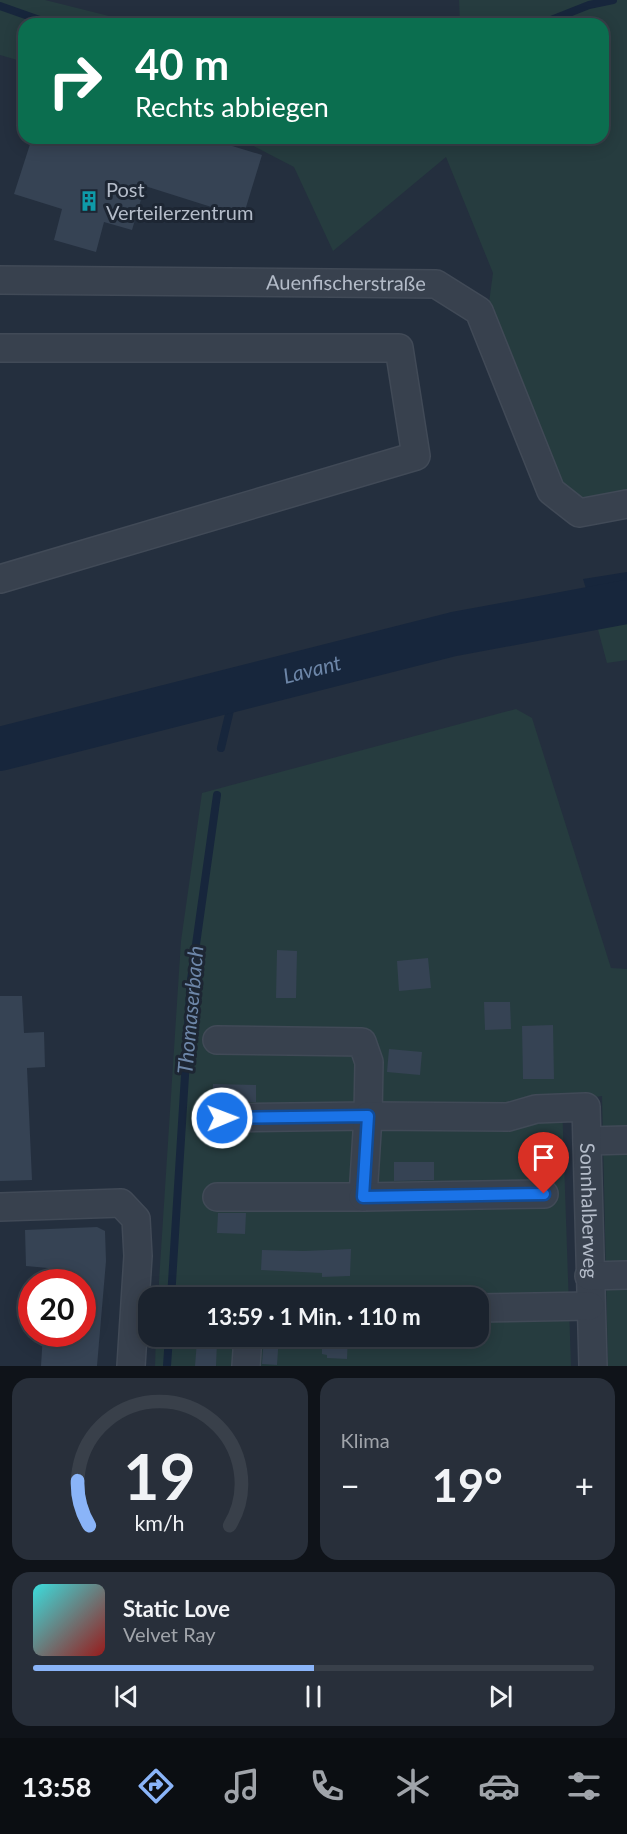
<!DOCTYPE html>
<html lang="de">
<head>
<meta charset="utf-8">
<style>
  :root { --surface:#1b232e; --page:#282f3a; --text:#f1f3f6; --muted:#a0a4aa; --line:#39404a; --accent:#8ab4f8 }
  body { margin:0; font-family:Lato,sans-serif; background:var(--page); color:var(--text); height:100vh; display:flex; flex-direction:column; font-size:22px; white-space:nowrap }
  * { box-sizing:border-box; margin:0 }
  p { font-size:20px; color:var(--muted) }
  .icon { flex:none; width:33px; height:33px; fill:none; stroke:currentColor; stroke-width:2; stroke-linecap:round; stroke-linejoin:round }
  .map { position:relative; height:1366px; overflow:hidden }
  .drawer { display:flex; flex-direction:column; gap:12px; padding:12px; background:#0f1319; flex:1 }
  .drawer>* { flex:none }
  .hud { position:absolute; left:18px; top:18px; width:591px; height:126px; border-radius:18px; box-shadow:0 3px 15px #0003,0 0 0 2px var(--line); background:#0b6e4f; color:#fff; overflow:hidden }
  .speed { position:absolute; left:18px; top:1269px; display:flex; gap:12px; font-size:30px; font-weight:700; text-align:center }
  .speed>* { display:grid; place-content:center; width:78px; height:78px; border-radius:50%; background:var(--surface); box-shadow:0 3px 15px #0003,0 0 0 2px var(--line); line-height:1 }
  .speed .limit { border:9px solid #d22; background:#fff; color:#111 }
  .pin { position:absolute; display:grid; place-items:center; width:51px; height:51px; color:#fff; margin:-62px -26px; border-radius:50% 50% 50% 0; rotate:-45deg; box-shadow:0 0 6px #0007 }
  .pin .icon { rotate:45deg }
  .me { position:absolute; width:66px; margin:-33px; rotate:89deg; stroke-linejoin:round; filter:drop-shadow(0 0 4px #0008) }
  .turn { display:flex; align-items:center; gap:21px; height:126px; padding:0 18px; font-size:27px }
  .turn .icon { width:78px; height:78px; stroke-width:2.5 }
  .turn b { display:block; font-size:42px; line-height:51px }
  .big { font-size:45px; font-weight:700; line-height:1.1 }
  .drawer .card { flex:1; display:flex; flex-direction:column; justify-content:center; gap:9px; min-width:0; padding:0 21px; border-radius:18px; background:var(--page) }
  .drawer .dial { align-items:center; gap:0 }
  .dial svg { height:156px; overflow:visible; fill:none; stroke:var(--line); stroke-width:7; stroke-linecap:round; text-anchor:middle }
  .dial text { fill:var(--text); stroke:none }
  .song { display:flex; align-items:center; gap:18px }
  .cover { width:72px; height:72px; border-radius:9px; background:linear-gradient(135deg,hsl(180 70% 55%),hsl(0 70% 35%)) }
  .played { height:6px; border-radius:3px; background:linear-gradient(90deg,var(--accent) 50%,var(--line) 50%) }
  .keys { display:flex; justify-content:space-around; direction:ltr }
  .heat { display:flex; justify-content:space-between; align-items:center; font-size:33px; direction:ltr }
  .drawer .tiles { flex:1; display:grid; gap:12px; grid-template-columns:1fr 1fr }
  .card:last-child { grid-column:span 2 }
  .trip { position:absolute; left:138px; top:1287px; width:351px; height:60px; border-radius:18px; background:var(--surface); box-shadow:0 3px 15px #0003,0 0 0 2px var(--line); font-weight:700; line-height:60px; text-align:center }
  .tabs { display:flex; height:96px; justify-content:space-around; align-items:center; background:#0b0e12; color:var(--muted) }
  .tabs .icon { width:42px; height:42px }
  .tabs .current { color:var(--accent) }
  .tabs b { font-size:27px; color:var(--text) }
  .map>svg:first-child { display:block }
  .green { fill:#263c3f }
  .water { fill:#17263c }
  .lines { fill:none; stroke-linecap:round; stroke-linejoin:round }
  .stream { stroke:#17263c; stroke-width:8 }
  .river { stroke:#17263c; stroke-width:44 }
  .building { fill:#364354 }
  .minor-casing { stroke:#414a57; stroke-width:30 }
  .minor { stroke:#38414e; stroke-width:27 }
  .route-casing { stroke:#114b97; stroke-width:15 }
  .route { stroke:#1a73e8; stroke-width:10 }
  .labels { text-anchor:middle; stroke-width:6; stroke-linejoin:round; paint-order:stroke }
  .poi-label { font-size:20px; fill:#b4bcc9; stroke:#1d2633; text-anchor:start }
  .street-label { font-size:20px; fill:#b4bcc9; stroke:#1d2633 }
  .water-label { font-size:21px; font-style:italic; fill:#6d86a8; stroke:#1d2633 }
</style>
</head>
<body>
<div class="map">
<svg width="627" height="1366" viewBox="0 0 627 1366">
  <rect width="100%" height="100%" fill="#242f3e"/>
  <path class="green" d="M0 0H45L141 24H24V62L0 55Z
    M459 0H627V492L583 499 563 487 489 303 493 273 446 157 333 251 294 167 238 138H603V24H460Z
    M627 616V660L607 663 596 622Z
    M516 709 532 718 611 968 627 969V1366H608L602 1096 562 1102 571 1366H155L156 1337 478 1336V1298L158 1297 181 941 202 793Z"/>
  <path class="water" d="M627 572V616L596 622 583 579Z"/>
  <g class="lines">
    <path class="stream" d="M0 6 51 24
      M541 24 589 5 613 0
      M221 748 235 689
      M171 1298 191 980 217 795
      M167 1366 169 1336"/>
    <path class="river" id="s1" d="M0 749 454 634 627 602"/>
  </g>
  <path class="building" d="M32 138H206L262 155 243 217 145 186 132 230 104 222 96 252 54 240 62 209 14 194Z
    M277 950 297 951 296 998H276Z
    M428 958 431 988 399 991 397 961Z
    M0 996H22L24 1033 44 1032 45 1067 27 1068 32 1180 0 1181Z
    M484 1002H510L511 1029 485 1030Z
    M553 1025 554 1079H523L522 1026Z
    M389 1049 422 1052 420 1075 387 1072Z
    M213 1084 256 1085V1102H222L212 1105Z
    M394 1162H434V1180L394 1181Z
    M218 1213H246L245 1234 217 1233Z
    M97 1227 105 1231 106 1261 97 1366H41L43 1334H82V1282H47L48 1268 26 1266 25 1230Z
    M351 1249 350 1276 322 1277V1273L261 1270 262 1250 304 1251Z
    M264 1336H279L277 1365 262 1364Z
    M322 1336H348L347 1359 327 1358V1355L322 1354Z
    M197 1341 217 1342 216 1366H195Z"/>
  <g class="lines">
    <g class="minor-casing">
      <g id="minor">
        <path id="s2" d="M0 280 436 284 479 311 551 491 579 513 627 504"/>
        <path d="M0 348H399L416 456 0 579"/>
        <path d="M217 1040 362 1042 369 1062 368 1116 222 1118"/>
        <path d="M587 1141 627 1140"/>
        <path id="s3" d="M217 1197H363L368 1116 508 1117 536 1109 586 1107 593 1366"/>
        <path d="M363 1197 544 1194"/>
        <path d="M0 1207 121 1203 136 1219 138 1256 131 1366"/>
        <path d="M589 1276 627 1275"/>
        <path d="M478 1308 590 1306"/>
        <path d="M246 1366 248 1336"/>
      </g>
    </g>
    <use href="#minor" class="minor"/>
  </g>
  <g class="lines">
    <g class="route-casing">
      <path id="route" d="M222 1118 368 1116 363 1197 544 1194"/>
    </g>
    <use href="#route" class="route"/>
  </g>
  <defs>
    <g id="building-bare" transform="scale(1.62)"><path d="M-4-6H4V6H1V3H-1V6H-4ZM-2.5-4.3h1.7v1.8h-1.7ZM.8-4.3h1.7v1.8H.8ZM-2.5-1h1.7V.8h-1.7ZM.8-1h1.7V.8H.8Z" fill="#0f9aa8" stroke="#1d2633" stroke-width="2.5" paint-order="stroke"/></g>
  </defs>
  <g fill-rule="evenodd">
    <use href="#building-bare" x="89" y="201"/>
  </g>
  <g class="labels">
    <g class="poi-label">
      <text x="106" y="197">Post<tspan x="106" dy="23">Verteilerzentrum</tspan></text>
    </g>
    <g class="street-label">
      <text dy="7" stroke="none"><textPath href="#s2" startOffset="346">Auenfischerstraße</textPath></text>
      <text dy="7" stroke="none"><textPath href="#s3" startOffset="550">Sonnhalberweg</textPath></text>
    </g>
    <g class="water-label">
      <text dy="7" stroke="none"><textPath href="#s1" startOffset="322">Lavant</textPath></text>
      <text transform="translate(191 1010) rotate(-85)" y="7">Thomaserbach</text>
    </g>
  </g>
</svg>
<div class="speed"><div class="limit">20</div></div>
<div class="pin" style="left:544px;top:1194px;background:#d93025"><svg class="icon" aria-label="arrive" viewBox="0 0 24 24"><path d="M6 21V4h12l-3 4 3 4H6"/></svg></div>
<svg class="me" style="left:222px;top:1118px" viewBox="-20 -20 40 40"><circle r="17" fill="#1a73e8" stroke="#fff" stroke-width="3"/><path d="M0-11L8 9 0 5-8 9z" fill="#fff"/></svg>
<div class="trip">13:59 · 1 Min. · 110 m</div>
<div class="hud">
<div class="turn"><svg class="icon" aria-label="right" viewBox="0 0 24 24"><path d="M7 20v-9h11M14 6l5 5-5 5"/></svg><div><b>40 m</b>Rechts abbiegen</div></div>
</div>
</div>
<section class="drawer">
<div class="tiles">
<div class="card dial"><svg viewBox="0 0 100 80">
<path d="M14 69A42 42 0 1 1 86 69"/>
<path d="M14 69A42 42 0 0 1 8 46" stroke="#8ab4f8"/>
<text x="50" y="56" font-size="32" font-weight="700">19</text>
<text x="50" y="72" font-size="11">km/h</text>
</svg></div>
<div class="card"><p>Klima</p>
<div class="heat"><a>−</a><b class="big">19°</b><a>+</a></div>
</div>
<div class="card">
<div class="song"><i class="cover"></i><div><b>Static Love</b><p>Velvet Ray</p></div></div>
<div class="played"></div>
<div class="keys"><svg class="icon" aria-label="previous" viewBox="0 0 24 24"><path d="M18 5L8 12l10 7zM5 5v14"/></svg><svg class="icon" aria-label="pause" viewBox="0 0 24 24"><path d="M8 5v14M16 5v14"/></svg><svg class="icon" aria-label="next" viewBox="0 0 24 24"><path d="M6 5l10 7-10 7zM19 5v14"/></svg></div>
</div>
</div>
</section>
<nav class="tabs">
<b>13:58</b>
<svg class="icon current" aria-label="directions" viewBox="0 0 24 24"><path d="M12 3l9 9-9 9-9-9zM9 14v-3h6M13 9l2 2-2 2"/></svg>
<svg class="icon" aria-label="music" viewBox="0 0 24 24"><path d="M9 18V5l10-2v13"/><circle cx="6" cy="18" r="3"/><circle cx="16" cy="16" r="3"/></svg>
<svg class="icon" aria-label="phone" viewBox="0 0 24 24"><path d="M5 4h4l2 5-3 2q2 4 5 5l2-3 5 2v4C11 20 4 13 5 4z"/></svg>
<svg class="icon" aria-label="climate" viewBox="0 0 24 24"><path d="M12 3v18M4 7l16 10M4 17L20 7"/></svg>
<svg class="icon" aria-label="car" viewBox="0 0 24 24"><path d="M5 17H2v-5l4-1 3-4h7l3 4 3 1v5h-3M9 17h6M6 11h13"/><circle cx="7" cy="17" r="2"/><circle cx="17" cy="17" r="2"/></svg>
<svg class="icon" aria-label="filters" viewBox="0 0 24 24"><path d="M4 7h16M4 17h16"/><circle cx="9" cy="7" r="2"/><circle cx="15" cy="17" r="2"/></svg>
</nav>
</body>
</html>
